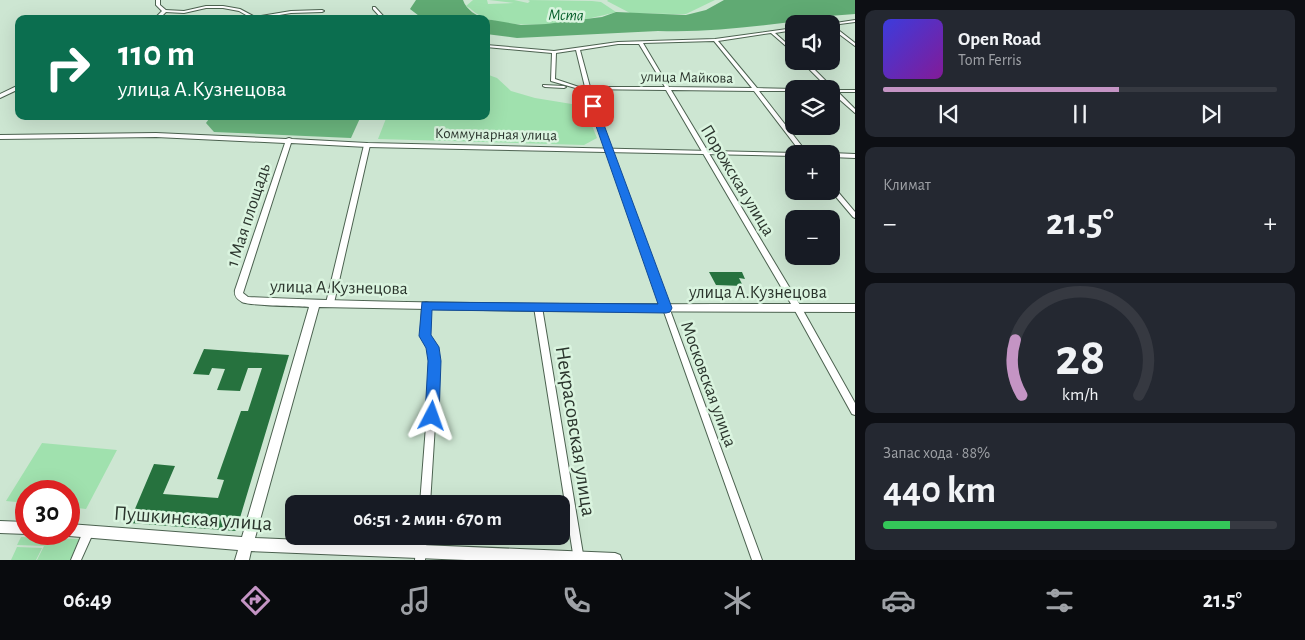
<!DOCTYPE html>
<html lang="ru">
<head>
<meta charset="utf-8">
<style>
  :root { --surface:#171b24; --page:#242831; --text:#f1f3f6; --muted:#9ea1a6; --line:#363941; --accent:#c494c4 }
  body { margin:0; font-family:"Alegreya Sans",sans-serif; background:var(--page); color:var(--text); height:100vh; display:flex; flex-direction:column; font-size:19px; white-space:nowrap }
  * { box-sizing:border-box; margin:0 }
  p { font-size:16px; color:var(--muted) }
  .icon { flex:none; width:28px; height:28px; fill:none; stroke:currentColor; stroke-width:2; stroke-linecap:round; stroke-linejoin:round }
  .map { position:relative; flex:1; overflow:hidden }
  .panel { display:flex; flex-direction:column; gap:10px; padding:10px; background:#0d0f14; width:450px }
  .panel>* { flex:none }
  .banner { position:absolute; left:15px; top:15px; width:475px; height:105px; border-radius:10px; box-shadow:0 5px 20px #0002; background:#0b6e4f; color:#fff; overflow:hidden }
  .controls { position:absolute; left:785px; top:15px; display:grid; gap:10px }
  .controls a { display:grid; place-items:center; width:55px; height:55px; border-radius:10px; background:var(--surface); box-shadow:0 5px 20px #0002; font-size:25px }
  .speed { position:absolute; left:15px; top:480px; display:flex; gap:10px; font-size:25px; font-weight:700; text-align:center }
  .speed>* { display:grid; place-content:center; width:65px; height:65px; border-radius:50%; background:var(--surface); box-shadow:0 5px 20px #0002; line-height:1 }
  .speed .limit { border:8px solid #d22; background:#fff; color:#111 }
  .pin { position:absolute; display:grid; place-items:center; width:42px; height:42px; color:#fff; margin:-21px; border-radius:10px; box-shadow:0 2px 8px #0006 }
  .me { position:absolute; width:55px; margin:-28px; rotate:4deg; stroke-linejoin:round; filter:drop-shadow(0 0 4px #0008) }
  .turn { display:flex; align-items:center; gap:18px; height:105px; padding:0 20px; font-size:22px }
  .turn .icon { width:65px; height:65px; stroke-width:2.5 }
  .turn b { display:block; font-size:35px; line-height:42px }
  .big { font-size:38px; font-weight:700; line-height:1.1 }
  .panel .tile { flex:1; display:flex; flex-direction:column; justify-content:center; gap:8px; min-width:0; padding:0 18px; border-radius:10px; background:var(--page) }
  .panel .dial { align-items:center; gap:0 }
  .dial svg { height:130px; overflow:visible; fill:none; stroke:var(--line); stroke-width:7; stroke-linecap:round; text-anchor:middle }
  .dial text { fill:var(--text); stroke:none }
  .song { display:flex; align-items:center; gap:15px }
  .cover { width:60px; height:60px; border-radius:8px; background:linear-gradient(135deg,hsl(240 70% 55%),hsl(290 70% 35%)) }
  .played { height:5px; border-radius:2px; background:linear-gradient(90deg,var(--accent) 60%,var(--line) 60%) }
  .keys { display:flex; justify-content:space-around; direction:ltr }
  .heat { display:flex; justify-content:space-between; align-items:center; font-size:28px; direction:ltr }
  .charge { height:8px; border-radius:4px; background:linear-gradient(90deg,#34c759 88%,var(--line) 0) }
  .trip { position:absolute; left:285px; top:495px; width:285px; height:50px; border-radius:10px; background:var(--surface); box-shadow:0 5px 20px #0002; font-weight:700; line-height:50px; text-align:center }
  .menu { display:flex; height:80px; justify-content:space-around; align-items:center; background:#090b0e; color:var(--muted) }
  .menu .icon { width:35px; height:35px }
  .menu .active { color:var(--accent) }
  .menu b { font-size:22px; color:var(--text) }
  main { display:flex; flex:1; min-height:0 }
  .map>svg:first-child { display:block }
  .green { fill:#a0e1ae }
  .forest { fill:#6ab47d }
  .water { fill:#60aa73 }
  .building { fill:#26723e }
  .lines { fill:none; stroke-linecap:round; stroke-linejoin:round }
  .street-casing { stroke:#4c6250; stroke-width:2 }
  .secondary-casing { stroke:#4c6250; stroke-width:2 }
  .street { fill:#fff; fill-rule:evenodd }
  .secondary { fill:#fff; fill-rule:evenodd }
  .route { fill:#1a73e8; stroke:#114b97 }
  .labels { text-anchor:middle; stroke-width:5; stroke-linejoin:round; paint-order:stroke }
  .far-street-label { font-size:15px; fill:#2b352d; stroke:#daf4df }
  .far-water-label { font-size:16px; font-style:italic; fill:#09602d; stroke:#daf4df }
  .street-label { font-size:18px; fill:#2b352d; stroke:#daf4df }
  .near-street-label { font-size:21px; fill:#2b352d; stroke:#daf4df }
</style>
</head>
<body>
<main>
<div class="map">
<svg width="855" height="560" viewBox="0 0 855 560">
  <rect width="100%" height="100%" fill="#cde6d2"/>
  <path class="green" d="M473 0H487L488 4 514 3 489 0H514L528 3 530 1 528 0 592 1 601 2 616 12C580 22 513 33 479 15 474 13 471 8 466 6Z
    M608 0H715L686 14H674L630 13 607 1Z
    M486 74 497 78 511 91 535 98 584 106 597 138 584 145 378 139 387 116H486Z
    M42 443 117 450 86 509 69 507V491H26V503L6 501Z
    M21 537 79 539 70 560H37L44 546 17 545Z
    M17 547 42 548 36 560H11Z"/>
  <path class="forest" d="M211 116H361L351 138 214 132 206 123Z"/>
  <path class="water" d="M416 0H463C466 10 477 16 486 19H423L410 9Z
    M724 0H855V14L816 17 808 20C758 26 708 33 658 31L517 38 486 34V19L521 25 546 24 602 17 616 12 686 15 706 10Z"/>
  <path class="building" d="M709 272H742L745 279 739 278 743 286 716 285Z
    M204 349 289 355 236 531 129 523 154 464 175 466 163 494 218 498 224 480 217 479 241 411H248L262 368H248L240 391 217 390 225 369 212 368 209 375 193 374Z"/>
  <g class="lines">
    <g class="street-casing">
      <path id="street" d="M206 6H223L240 9 255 17 291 11 322 10 324 11 322 12 291 13 256 19H253L239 11 223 8H206L184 13 165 12 163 11 165 10 184 11Z
        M373 7H375L386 19H382L373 9Z
        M855 20V22L832 25 855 43V46L831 28V24H829Z
        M794 28V30L775 33 794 50V53L771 33 718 41 757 88 795 89 794 91H759L808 154H802L754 91 671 90 800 305 855 403V415L852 414 794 309 666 90 579 89 551 81 552 53 486 47V45L554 51 618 42 715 39ZM714 41 752 88 669 87 643 43ZM618 44H639L665 87H590L580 50ZM576 50 585 87H579L555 79 556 53Z
        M801 61H806L835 90H855V92H838L855 109V113L831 92V89H829Z
        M543 85 564 86 566 87 564 88 545 87 543 86Z
        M591 105 595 106 762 560H752L591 106Z
        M367 143 370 145 334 303 333 305H327L326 303 364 145Z
        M831 185 833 186 855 212V218L853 217 831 191Z
        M426 302 429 303 430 305 429 335 437 347 439 361 430 504H420L431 361 429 348 421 336 422 305 423 303Z
        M538 304 541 305 542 307 584 560H574L534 307 535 305Z
        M89 526 93 527 94 531 81 560H71L85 527Z
        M417 536H427L425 560H415Z"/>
    </g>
    <g class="secondary-casing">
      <path id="secondary" d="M156 0H160V5L167 11 159 19H154L162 11 156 5Z
        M19 85V89L0 98V94Z
        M156 133 286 139 289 138 292 139 367 143 796 153 797 154H794V156L367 147 291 143 243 293 248 297C450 306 653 304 855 304V312L538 311 319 307 255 538 615 553 620 555 622 560H466L251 551 249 560H235L238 550 69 536 64 534H69V524L242 537 309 307C298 306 250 306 242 302 237 299 234 296 235 290L285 143 156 137 0 139V135Z
        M831 153 855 154V158L831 157V154H828Z
        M0 521 26 522 27 534 0 533Z"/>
    </g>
    <use href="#street" class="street"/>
    <use href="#secondary" class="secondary"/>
  </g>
  <path class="route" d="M593 103 597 106 672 308 670 312 666 313 432 310 431 335 439 347 441 361 439 416 437 421 432 423 427 421 425 416 428 361 426 348 419 336 422 302 658 304 589 106Z"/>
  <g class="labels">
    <g class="far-street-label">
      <text transform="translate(687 77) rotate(1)" y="5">улица Майкова</text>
      <text transform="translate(496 134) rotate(1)" y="5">Коммунарная улица</text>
    </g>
    <g class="far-water-label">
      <text transform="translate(566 14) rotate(1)" y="6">Мста</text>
    </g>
    <g class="street-label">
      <text transform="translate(738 180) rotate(59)" y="6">Порожская улица</text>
      <text transform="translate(248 215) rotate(-72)" y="6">1 Мая площадь</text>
      <text transform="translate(339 287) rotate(1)" y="6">улица А.Кузнецова</text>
      <text x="758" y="298">улица А.Кузнецова</text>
      <text transform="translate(709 384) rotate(70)" y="6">Московская улица</text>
    </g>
    <g class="near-street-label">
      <text transform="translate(576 431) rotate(81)" y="7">Некрасовская улица</text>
      <text transform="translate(193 518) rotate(4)" y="7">Пушкинская улица</text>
    </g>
  </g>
</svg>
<div class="controls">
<a><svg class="icon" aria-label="sound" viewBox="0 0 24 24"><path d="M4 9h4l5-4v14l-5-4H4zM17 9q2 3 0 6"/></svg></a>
<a><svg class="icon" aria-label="layers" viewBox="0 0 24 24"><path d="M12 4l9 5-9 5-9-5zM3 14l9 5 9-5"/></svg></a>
<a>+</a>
<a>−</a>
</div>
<div class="speed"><div class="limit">30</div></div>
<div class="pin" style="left:593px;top:106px;background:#d93025"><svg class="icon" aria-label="arrive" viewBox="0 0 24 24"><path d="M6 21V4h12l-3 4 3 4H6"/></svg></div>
<svg class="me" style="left:432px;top:416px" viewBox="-20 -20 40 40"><path d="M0-17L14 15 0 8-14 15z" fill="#1a73e8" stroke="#fff" stroke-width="4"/></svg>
<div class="trip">06:51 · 2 мин · 670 m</div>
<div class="banner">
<div class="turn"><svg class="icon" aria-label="right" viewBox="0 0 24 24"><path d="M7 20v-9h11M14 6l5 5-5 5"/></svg><div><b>110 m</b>улица А.Кузнецова</div></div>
</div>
</div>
<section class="panel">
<div class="tile">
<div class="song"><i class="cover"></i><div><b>Open Road</b><p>Tom Ferris</p></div></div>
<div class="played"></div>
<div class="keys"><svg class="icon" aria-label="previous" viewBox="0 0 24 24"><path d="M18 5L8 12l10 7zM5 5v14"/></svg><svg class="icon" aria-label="pause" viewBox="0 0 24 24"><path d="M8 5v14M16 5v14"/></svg><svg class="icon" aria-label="next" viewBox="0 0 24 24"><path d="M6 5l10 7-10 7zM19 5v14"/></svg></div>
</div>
<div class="tile"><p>Климат</p>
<div class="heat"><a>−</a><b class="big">21.5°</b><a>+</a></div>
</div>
<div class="tile dial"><svg viewBox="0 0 100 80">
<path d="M14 69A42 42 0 1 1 86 69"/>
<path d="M14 69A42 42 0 0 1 10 35" stroke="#c494c4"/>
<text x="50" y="56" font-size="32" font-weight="700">28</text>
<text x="50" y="72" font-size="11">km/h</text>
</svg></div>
<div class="tile"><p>Запас хода · 88%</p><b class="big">440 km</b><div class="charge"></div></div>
</section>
</main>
<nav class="menu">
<b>06:49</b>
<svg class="icon active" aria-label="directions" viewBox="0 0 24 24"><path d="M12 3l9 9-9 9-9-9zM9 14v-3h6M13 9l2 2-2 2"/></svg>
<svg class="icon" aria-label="music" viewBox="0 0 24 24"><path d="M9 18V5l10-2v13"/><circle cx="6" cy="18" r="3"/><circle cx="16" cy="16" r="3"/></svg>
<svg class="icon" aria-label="phone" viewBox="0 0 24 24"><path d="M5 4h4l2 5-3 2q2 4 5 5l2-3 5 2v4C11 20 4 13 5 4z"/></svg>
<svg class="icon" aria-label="climate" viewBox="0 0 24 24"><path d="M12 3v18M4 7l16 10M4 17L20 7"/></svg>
<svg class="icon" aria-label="car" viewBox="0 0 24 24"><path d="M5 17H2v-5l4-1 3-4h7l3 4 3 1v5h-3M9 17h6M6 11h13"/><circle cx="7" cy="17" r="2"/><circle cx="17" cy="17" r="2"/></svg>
<svg class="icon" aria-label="filters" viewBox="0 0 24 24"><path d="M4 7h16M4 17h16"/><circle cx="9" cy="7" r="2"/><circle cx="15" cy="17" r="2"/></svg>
<b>21.5°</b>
</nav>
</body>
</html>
